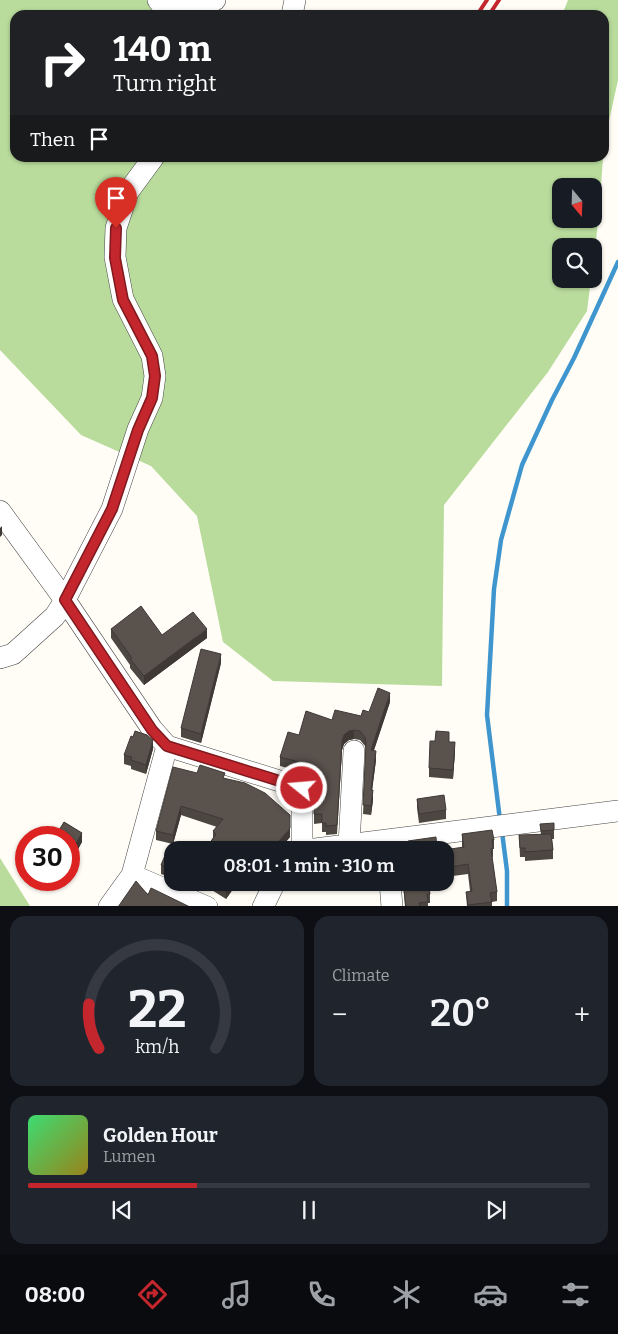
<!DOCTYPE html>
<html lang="en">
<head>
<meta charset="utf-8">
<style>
  :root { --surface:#171b24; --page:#20242c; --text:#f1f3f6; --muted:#9ea1a6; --line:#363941; --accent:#c4262e }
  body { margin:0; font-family:Bitter,serif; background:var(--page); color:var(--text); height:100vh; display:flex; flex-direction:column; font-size:19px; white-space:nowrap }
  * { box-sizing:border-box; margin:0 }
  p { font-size:16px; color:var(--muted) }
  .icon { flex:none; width:28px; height:28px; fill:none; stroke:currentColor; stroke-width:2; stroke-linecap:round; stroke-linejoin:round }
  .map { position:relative; height:906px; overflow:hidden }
  .side { display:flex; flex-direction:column; gap:10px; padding:10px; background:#0d0f14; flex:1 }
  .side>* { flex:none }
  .banner { position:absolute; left:10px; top:10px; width:599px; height:152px; border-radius:15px; box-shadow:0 1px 4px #0004; background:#202124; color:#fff; overflow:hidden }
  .needle { width:32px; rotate:161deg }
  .tools { position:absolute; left:552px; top:178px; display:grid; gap:10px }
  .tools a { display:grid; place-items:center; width:50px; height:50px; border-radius:10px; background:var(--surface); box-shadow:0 1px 4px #0004; font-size:25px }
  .speed { position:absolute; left:15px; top:826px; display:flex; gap:10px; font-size:25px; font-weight:700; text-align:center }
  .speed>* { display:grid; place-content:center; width:65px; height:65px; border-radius:50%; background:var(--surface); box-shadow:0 1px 4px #0004; line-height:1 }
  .speed .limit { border:8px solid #d22; background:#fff; color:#111 }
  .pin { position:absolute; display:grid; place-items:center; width:42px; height:42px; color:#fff; margin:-51px -21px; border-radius:50% 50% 50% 0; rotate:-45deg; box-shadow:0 0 5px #0007 }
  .pin .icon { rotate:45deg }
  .me { position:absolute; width:55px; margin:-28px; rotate:287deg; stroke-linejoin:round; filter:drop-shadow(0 0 4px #0008) }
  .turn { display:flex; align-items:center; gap:18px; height:105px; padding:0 20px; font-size:22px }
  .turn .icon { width:65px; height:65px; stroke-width:2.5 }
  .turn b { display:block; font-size:35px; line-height:42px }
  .then { display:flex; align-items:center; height:48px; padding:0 20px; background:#0003; gap:10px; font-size:19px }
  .big { font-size:38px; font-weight:600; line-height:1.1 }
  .side .tile { flex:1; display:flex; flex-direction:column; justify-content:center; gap:8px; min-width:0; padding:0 18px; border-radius:15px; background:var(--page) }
  .side .dial { align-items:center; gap:0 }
  .dial svg { height:130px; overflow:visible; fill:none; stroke:var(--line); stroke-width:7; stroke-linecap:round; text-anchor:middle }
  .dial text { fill:var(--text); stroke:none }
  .song { display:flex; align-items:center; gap:15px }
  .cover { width:60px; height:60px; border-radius:8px; background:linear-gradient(135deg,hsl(140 70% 55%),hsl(50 70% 35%)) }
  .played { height:5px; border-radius:2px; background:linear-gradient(90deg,var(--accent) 30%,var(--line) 30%) }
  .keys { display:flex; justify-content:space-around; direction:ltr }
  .heat { display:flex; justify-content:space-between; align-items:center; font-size:28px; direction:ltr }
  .side .tiles { flex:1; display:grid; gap:10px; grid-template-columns:1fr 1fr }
  .tile:last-child { grid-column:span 2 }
  .trip { position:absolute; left:164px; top:841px; width:290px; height:50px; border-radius:15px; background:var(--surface); box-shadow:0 1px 4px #0004; font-weight:600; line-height:50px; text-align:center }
  .menu { display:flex; height:80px; justify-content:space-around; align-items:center; background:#090b0e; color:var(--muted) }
  .menu .icon { width:35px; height:35px }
  .menu .active { color:var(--accent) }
  .menu b { font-size:22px; color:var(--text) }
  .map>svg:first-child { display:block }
  .forest { fill:#b9dc9c; fill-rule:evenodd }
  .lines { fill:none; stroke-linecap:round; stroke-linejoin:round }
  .stream { stroke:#3f96cf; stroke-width:4.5 }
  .minor-casing { stroke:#444; stroke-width:22 }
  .minor { stroke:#fff; stroke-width:21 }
  .rail { stroke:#c4262e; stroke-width:4 }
  .wall { fill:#4d4742 }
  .shaded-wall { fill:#3f3936 }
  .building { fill:#5a524d; stroke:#3f3936 }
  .route-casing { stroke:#7f191e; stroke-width:12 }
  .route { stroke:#c4262e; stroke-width:9 }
</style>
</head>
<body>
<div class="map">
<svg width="618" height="907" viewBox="0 0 618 907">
  <rect width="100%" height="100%" fill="#fffdf5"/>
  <path class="forest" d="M0 0H189L173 15H15V158H603L599 214 594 258V246H561V279H591L587 311 548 372 444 505 442 686 273 681 223 642 197 516 151 466 81 435 0 350ZM561 186H594V219H561Z
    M568 0H618V80L605 139 604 151V15H562Z
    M0 858 30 906H0Z"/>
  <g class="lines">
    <path class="stream" d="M500 820 487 715 494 589 501 540 522 465 552 400 574 358 618 262
      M502 832 507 871V907"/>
    <g class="minor-casing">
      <path id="minor" d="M158 0 164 8 193 7 215 0
        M292 15 295 0
        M0 511 65 600 152 729 167 746 302 788V850
        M0 658 13 654 55 616 65 600 112 509 138 429 152 398 155 376 152 356 123 299 115 257 116 228 128 192 153 158
        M349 845 354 751
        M307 850 618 811
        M132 875 167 746
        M390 882 392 907
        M109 907 132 875 207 907
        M263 907 275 882"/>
    </g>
    <use href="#minor" class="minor"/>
    <path class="rail" d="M477 15 487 0
      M489 15 499 0"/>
  </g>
  <path class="wall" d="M111 629 162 635 207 638 144 685 130 668V665L111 638Z
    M221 663 201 743 181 737V728Z
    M390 702 374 750 376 760 372 790 373 800 371 815 363 814 366 750 365 746 360 740 354 739 349 740 344 744 342 750 337 834 326 835V832H322V823L314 824V788L310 779V774L280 766V757L299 735 332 720 361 716Z
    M449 742 455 751 453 779 429 777V768Z
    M153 749 146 774 131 769V766L124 764V755Z
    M197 773 225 778 290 837 279 850H205L213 838V831L217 827 181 815 173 844 156 840V831Z
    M417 799 446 810V819L419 823 417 808Z
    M64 822 82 833V842L74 856 69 853V838H55Z
    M540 824 554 830V839H552L553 850V859L525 861V857H520L519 835H541Z
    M462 834 494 840V849H493V857H492L497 892V901L492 902V907H467L466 892 470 891 468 874 445 877V850L462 848Z
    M172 853V878L161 874V865Z
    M196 882H238L226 899 207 887 205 889Z
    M350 882H373V887L351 889Z
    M403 882H428L430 894V903H428V907H405Z"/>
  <path class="shaded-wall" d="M2 526V535L0 537V528Z
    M207 629V638L144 685V676Z
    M221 654V663L201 743V734Z
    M390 693V702L371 759V750Z
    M354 730V739L349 740 344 744 342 750 337 834 342 741 344 735 349 731Z
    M153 740V749L146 774V765Z
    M455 742V751L453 779V770Z
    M376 751V760L371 799V790Z
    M373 790V800L371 815V806Z
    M181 806V815L173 844V835Z
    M290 828V837L279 850H272Z
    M82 833V842L74 856V847Z
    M205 882H207V887L205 889Z
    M232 882H238L226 899V890Z
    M285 882H289L285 889Z"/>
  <path class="building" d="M141 606 162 635 193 612 207 629 144 676 130 659 132 658 111 629Z
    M201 649 221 654 201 734 181 728Z
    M378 688 390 693 371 750 376 751 371 790H373L371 806 363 805 366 743 365 737 360 731 354 730 349 731 344 735 342 741 337 825 326 826V823H322V814H314V779L310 770 311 765 280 757 288 732 299 735 306 711 332 720 335 710 361 716 363 710 369 712Z
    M135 731 147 735 153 740 146 765 131 760 132 757 124 755 131 736 133 737Z
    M436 731 449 732V742H455L453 770 429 768 430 741H435Z
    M200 765 225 773 223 778 245 783 265 793 290 815V828L272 850H205L216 834 213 831 223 819 181 806 173 835 156 831 173 767 197 773Z
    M444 795 446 810 419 814 417 799Z
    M64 822 82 833 74 847 69 844V838H56L55 837Z
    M554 823V830L541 831 540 824Z
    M492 830 494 840H492L493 848 491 849 497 892 490 893 492 902 468 905 466 892 472 891 468 864 445 868V850H444L464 847 462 834Z
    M551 834 553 850 525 852V848H520L519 835Z
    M436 837 437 850H409L408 841Z
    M378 845 379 850H335Z
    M167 851 172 853V869L161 865Z
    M136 881 148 895 151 888 190 907H118Z
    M215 882H232L226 890Z
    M403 882H428L430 894H427L428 902 419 903 420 907H406Z"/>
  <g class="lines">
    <g class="route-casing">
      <path id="route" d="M116 228 115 258 123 300 152 356 155 376 152 398 138 430 112 509 65 600 152 730 167 746 302 788"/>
    </g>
    <use href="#route" class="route"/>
  </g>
</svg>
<div class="tools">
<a><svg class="needle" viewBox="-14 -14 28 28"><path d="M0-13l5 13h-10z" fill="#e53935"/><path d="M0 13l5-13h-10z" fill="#9ea1a6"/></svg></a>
<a><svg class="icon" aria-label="search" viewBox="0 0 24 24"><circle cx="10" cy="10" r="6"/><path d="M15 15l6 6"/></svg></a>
</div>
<div class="speed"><div class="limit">30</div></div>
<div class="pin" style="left:116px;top:228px;background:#d93025"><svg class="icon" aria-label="arrive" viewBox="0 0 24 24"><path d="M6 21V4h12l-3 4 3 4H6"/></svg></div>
<svg class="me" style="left:302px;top:788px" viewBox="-20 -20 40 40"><circle r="17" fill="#c4262e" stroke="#fff" stroke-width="3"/><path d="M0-11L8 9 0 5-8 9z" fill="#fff"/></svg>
<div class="trip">08:01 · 1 min · 310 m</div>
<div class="banner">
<div class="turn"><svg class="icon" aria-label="right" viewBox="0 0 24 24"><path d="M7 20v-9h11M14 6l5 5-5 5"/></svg><div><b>140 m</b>Turn right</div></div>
<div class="then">Then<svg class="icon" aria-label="arrive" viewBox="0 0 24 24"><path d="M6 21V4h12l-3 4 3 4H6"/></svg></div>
</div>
</div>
<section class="side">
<div class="tiles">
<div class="tile dial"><svg viewBox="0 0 100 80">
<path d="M14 69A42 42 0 1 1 86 69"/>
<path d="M14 69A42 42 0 0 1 8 42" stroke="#c4262e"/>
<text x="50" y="56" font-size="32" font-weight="700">22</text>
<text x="50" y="72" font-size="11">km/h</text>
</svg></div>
<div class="tile"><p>Climate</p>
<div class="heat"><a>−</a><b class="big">20°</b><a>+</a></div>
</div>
<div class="tile">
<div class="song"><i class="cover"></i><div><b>Golden Hour</b><p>Lumen</p></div></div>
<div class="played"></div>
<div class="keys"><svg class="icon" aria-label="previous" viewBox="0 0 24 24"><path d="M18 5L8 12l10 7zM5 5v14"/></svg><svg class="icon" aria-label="pause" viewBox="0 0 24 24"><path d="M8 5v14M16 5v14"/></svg><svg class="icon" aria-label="next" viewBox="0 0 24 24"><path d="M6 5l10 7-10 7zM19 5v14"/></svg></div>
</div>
</div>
</section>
<nav class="menu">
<b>08:00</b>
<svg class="icon active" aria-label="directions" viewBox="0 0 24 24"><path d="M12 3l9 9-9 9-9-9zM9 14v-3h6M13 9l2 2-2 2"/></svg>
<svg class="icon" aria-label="music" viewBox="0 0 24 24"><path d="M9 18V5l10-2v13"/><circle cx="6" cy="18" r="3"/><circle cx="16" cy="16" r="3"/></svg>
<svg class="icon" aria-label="phone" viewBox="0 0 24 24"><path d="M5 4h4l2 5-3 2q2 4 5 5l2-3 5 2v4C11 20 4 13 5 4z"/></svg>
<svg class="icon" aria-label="climate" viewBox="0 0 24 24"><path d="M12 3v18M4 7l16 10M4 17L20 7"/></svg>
<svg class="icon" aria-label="car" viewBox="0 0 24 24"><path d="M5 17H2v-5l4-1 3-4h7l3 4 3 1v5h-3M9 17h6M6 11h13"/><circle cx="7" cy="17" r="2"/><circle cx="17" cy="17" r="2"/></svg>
<svg class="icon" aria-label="filters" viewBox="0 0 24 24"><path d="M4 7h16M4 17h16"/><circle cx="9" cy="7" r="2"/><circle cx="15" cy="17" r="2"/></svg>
</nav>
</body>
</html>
